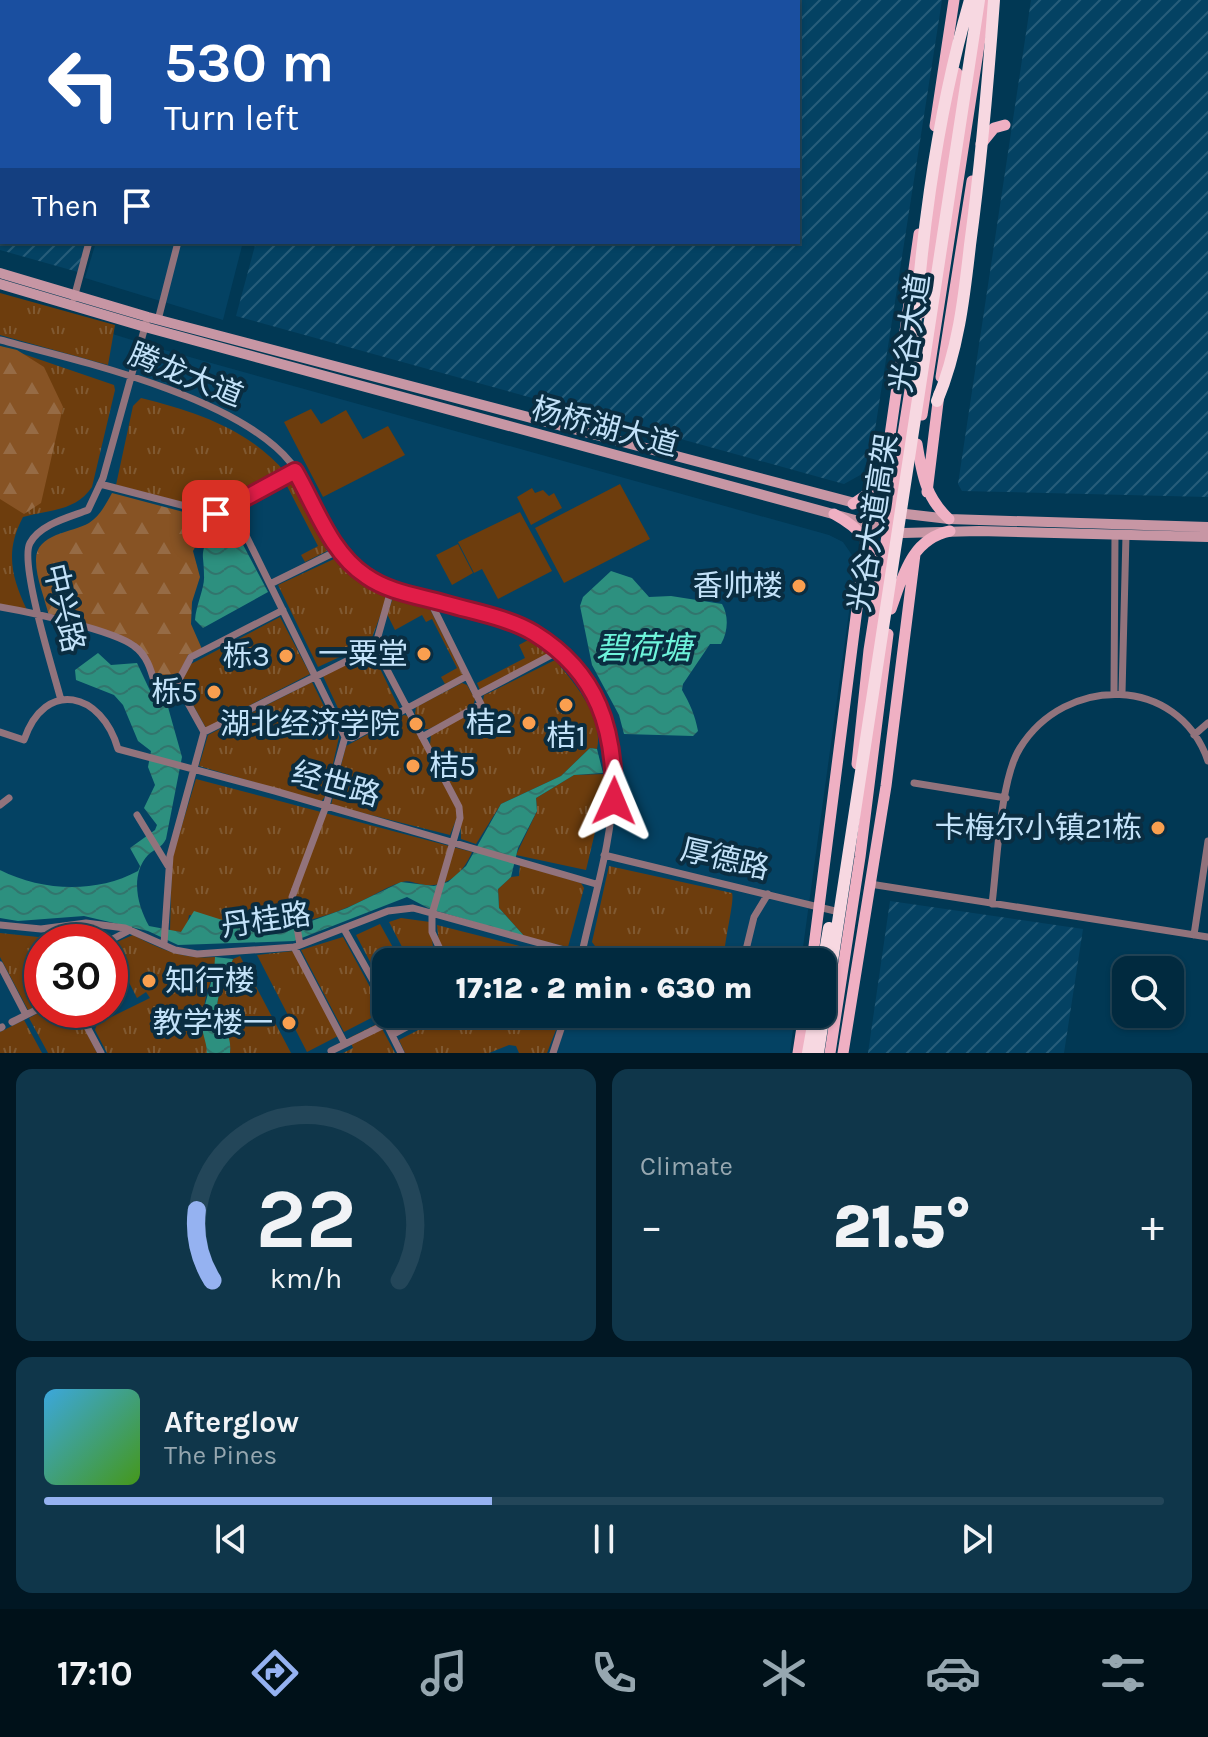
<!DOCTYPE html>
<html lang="en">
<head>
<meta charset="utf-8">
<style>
  :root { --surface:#012a3f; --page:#0f364a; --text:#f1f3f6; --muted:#96a7b0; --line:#234659; --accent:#95b2f1 }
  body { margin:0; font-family:Karla,"Noto Sans SC",sans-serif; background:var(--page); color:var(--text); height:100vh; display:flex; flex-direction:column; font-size:30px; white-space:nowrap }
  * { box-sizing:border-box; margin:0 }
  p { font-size:26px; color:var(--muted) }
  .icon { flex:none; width:44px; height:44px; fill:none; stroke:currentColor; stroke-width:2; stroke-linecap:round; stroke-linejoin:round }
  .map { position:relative; height:1053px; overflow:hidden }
  .sheet { display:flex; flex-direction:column; gap:16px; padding:16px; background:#011723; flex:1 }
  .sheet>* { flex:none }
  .hud { position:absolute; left:0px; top:0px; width:800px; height:244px; box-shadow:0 2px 6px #0004,0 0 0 2px var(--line); background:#1a4fa0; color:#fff; overflow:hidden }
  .tools { position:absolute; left:1112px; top:956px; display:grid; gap:16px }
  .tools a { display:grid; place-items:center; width:72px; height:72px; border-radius:16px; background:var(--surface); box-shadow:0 2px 6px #0004,0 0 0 2px var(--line); font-size:40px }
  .speed { position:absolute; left:24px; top:924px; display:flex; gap:16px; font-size:40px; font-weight:700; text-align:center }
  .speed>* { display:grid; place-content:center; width:104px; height:104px; border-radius:50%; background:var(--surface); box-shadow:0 2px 6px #0004,0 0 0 2px var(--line); line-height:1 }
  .speed .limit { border:12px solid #d22; background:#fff; color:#111 }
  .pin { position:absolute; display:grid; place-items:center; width:68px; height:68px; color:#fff; margin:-34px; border-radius:16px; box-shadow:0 4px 12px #0006 }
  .me { position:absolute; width:88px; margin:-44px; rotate:1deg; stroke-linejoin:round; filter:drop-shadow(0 0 6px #0008) }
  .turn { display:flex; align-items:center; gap:28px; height:168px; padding:0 32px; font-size:36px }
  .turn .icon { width:104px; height:104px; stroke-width:2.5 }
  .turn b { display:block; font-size:56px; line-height:68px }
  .then { display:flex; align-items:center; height:76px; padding:0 32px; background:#0003; gap:16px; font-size:30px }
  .big { font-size:60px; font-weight:800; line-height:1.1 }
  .sheet .widget { flex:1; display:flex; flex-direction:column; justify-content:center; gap:12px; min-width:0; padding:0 28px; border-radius:16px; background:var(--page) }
  .sheet .dial { align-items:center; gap:0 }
  .dial svg { height:208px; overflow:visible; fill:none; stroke:var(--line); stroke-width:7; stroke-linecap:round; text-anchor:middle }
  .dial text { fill:var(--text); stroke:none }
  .song { display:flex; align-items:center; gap:24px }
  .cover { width:96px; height:96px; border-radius:12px; background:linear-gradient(135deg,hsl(200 70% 55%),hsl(100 70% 35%)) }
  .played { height:8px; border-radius:4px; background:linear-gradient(90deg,var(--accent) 40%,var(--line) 40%) }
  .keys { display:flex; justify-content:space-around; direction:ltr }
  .heat { display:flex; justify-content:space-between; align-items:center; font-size:44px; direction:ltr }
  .sheet .tiles { flex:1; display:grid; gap:16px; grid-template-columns:1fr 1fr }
  .widget:last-child { grid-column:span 2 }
  .trip { position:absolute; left:372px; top:948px; width:464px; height:80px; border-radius:16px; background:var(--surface); box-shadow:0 2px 6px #0004,0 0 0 2px var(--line); font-weight:800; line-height:80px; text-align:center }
  .dock { display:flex; height:128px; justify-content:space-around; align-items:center; background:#001119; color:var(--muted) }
  .dock .icon { width:56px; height:56px }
  .dock .current { color:var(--accent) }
  .dock b { font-size:36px; color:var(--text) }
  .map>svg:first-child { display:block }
  .built { fill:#044263; fill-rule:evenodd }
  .industrial { fill:url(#industrial-furrows) }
  .grass { fill:url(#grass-tufts) }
  .forest { fill:url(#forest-firs) }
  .park { fill:#6d3d0d }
  .water { fill:url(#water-waves) }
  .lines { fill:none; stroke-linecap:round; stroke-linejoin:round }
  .street { stroke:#92737c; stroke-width:7 }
  .secondary { stroke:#c796a4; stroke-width:10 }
  .primary { stroke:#efb0c3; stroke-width:11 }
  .highway { stroke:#f7d8e1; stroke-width:12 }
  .route-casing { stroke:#92132f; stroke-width:20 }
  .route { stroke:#e11d48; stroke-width:14 }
  .poi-dot { fill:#fa9f4f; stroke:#0a2d41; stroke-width:3 }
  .labels { text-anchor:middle; stroke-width:8; stroke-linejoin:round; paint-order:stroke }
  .street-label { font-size:30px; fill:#c3e2f9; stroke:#0a2d41 }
  .poi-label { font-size:30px; fill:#c3e2f9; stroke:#0a2d41; text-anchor:end }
  .water-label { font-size:32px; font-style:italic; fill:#6ef4db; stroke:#0a2d41 }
</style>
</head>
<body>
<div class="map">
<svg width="1208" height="1053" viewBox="0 0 1208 1053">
  <defs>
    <pattern id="industrial-furrows" width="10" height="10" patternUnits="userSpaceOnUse" patternTransform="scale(2)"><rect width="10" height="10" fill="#044263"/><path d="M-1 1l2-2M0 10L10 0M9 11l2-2" fill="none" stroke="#275d7a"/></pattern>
    <pattern id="grass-tufts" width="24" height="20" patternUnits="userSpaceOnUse" patternTransform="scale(2)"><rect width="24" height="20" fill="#6d3d0d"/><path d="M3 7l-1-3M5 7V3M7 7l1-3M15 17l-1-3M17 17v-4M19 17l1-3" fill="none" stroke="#805931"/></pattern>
    <pattern id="forest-firs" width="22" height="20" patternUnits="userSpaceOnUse" patternTransform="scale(2)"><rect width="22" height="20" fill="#875324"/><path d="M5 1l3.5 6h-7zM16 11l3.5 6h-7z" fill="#966b45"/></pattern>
    <pattern id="water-waves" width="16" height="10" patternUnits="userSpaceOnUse" patternTransform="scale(2)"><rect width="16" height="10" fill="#2d907f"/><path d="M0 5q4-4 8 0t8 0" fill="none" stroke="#32756d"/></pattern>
  </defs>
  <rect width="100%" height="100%" fill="#013854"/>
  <path class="built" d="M96 242H243L223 320 85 278Z
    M0 299 161 349 829 535 843 542 856 561 801 962H386V1014H795L790 1053H0ZM42 942H110V1010H42Z"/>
  <path class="industrial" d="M321 0H942L872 449 862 474 844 484 236 316 256 242H798V2Z
    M1031 0H1208V497L962 491 958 484Z
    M0 10 2 242H86L78 272 0 250Z
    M890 901 1083 929 1064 1053H868Z"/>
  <path class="grass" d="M0 293 115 325 108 365 0 335Z
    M0 346 114 385 115 390 92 487C76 511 49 510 23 517 5 551 11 576 27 610L0 604Z
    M141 398C197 412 248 429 286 473L216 511 116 485 133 406Z
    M289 477 327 551 305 562 301 555 318 546 287 486 255 502 252 497Z
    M334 559 358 581 384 594 386 600 370 643 318 667 278 585Z
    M393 598 429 607 463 675 445 684 441 677 457 668 432 619 426 622 422 615 395 630 387 614Z
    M280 617 310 674 206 728 187 694 178 687 191 664Z
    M528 640 548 654 480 690 477 683 525 658 519 645Z
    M368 653 373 654 400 710 354 734 349 732 323 676Z
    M555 660C575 684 604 717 597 749L590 748 561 776 501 804 476 844 461 839 460 802 430 745 431 734 482 707 484 695 489 693Z
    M312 682 339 737 326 795 321 802 199 766 208 735Z
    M462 683 467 685 475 699 473 707 429 729H423L415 714 416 707Z
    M404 715 408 716 456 806 458 815 450 835 331 805 346 746Z
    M605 774 606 786 586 870 516 855 537 811 536 798 574 775Z
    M196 779 472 852C463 874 445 890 420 884 413 883 409 880 402 882 383 888 365 901 346 908 284 933 253 927 189 915L187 926 181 932 170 931 172 858Z
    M520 865 581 883 584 888 568 947 525 937 499 908 498 889 511 877 519 876Z
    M609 866 732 893C735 901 723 944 724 962H659L595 946 592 942Z
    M401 918 430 922 433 947 442 962H410L389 922Z
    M380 924 401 962H386V992L356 935Z
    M437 925 571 959V962H449L439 943Z
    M0 933 38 937 59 934 60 942H42V1003L28 1010 0 957Z
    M133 935C159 949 185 960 215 957 216 974 208 985 205 1001 202 1021 207 1035 207 1053H107L95 1030 97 1024 150 998 146 992 137 998 110 945Z
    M343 937 370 987 375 1016 344 1032 301 950Z
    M293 951 338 1036 307 1052 257 955Z
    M240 956 291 1053H230C232 1035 221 1033 218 1017 213 999 227 975 233 959Z
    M44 1010H75L97 1053H48L29 1018Z
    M449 1014H478L482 1020 488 1018 486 1014H562L547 1053H519L516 1046 509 1045 489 1053H405L399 1040Z
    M24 1020 42 1053H0V1032Z
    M379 1023 395 1053H343L353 1048 349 1038Z"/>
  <path class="forest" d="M0 346 17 350 44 367 63 407 41 503 24 514 0 499Z
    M112 493 210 519 193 551 200 577 192 602 191 624 202 649 188 655 175 685 156 680C149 631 88 628 49 616 45 599 36 578 36 561 35 533 72 533 89 523 100 516 106 504 112 493Z"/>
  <path class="park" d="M311 409 321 424 346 410 363 439 388 426 405 455 323 497 284 422Z
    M620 484 650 539 564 583 535 528Z
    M532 488 535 493 543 490 549 496 554 493 562 508 531 525 517 497Z
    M520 512 552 571 498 599 482 569 474 573 458 542Z
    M458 544 473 573 452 585 436 555Z"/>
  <path class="water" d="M231 522 268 592 203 628 195 620C196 605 205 587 204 576 204 553 199 557 210 533Z
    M611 571 632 578 649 597 671 596 722 604C729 616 728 632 721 644H710L683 684 682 690C690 704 695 715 698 731L693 736 624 734 619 715 592 665 580 606 583 597Z
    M98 653 111 665 137 663 152 695 166 700 182 757 166 839C161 849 155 848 148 855 130 875 137 905 149 926L181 932 194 911 238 925 298 926 347 908 401 882 434 886 448 882 466 866 501 804 561 776 590 748 597 749 603 773 574 775 536 798 537 811 518 848 511 877 498 889 499 908 525 937 430 909 407 897 294 941 178 945 148 931 84 916 18 921 0 918V870C42 891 95 894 138 871L140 866 130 848 155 830 157 825 144 808 155 785 148 767 151 751 138 741 123 705 114 695 76 680 75 670Z
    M215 957 233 959C227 975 213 999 218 1017 222 1034 232 1031 230 1053H207C207 1044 203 1036 202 1027 202 1003 215 981 215 957Z"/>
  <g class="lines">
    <path class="street" d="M157 2V0
      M74 298 89 242
      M158 320 178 242
      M0 340C81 361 238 397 291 463 320 499 324 542 363 574 393 599 465 607 505 621 531 630 551 645 569 664 649 749 600 863 580 962
      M100 484 216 514 295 471
      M231 505 345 737 326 806 292 897 300 945
      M270 584 339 550
      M0 607C29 612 113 630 134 646 147 655 151 670 155 684L184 696 204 732 170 856 164 944
      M375 647 459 807 460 818 432 914V932L446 962
      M173 691 191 657 283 610
      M1114 692 1115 535
      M1122 693 1126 535
      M476 695 557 652
      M61 700C54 673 19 563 30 543 40 524 70 517 88 510L103 478 146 323
      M0 732 24 740C45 678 102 692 118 749L275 791 596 884
      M204 732 375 647 391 590
      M1194 735 1208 723
      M345 737 352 738 467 676
      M422 737 481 704 429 599
      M914 783 1006 798
      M0 805 9 798
      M137 815 168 866
      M604 855 835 911
      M870 884 1208 937
      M992 904C997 865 1000 779 1020 748 1065 675 1178 674 1208 761
      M0 925 41 929 86 923 125 928 175 950 197 954 295 947 388 911 413 908 608 962
      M63 926 64 942
      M344 929 380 993V1011L401 1053
      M1194 935 1208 841
      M107 942 130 930
      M294 947 345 1044
      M743 962 754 917 768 894
      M0 965 26 1015
      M78 1010 101 1053
      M12 1022 42 1007
      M0 1028 2 1027
      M392 1035 431 1014
      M331 1051 386 1024
      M553 1053 566 1014"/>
    <path class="secondary" d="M0 273 148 317 889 512 949 519 1208 527
      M0 284 145 327 888 529
      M903 533 979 531 1208 537"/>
    <path class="primary" d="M935 126 954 0
      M981 144 994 128 1005 125
      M921 313 957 73
      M941 377 972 181
      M922 415 986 0
      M917 444C922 475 926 498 949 519
      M884 477 919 234
      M927 492 939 394
      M853 504 878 487 887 472
      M834 514C861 529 874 543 875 575
      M891 609C903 576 911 539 950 531
      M857 764 869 650 912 377
      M812 962 866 538
      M798 1053 804 1014
      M830 1053 860 857 888 634
      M843 1053 886 786 915 554"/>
    <path class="highway" d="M911 383C919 255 934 124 970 0
      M937 401C958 351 964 299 970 245 981 164 988 82 994 0
      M822 970 829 928
      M808 1053 815 1014
      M818 1053 979 0"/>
  </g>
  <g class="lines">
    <g class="route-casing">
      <path id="route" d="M216 514 295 471C316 507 330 552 366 576 390 593 420 596 447 604 475 612 509 618 534 633 599 673 615 730 614 801"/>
    </g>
    <use href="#route" class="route"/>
  </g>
  <g class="poi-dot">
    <circle cx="799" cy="586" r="8"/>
    <circle cx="424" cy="654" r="8"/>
    <circle cx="286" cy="656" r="8"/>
    <circle cx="214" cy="692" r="8"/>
    <circle cx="566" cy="705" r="8"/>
    <circle cx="529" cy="723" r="8"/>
    <circle cx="416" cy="724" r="8"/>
    <circle cx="413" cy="766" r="8"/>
    <circle cx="1158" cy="828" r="8"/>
    <circle cx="149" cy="981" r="8"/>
    <circle cx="289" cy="1023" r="8"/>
  </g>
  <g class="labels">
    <g class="street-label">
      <text transform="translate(910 333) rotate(-81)" y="10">光谷大道</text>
      <text transform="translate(186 375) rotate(22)" y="10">腾龙大道</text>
      <text transform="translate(605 427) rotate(15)" y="10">杨桥湖大道</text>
      <text transform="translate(873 523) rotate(-81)" y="10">光谷大道高架</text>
      <text transform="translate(64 608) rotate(77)" y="10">中兴路</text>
      <text transform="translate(336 784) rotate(16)" y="10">经世路</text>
      <text transform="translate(725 859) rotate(13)" y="10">厚德路</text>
      <text transform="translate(266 920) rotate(-8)" y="10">丹桂路</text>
    </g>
    <g class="poi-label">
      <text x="783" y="596">香帅楼</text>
      <text x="408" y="664">一粟堂</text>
      <text x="270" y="666">栎3</text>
      <text x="198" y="702">栎5</text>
      <text x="513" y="733">桔2</text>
      <text x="400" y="734">湖北经济学院</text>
      <text x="566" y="746" text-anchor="middle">桔1</text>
      <text x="429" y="776" text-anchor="start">桔5</text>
      <text x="1142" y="838">卡梅尔小镇21栋</text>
      <text x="165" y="991" text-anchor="start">知行楼</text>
      <text x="273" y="1033">教学楼一</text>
    </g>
    <g class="water-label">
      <text x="644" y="659">碧荷塘</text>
    </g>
  </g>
</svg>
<div class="tools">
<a><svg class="icon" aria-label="search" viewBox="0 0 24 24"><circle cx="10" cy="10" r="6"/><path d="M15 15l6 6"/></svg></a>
</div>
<div class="speed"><div class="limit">30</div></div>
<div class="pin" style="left:216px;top:514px;background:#d93025"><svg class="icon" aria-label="arrive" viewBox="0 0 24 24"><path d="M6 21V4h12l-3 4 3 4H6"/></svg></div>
<svg class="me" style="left:614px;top:801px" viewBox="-20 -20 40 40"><path d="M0-17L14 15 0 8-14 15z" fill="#e11d48" stroke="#fff" stroke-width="4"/></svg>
<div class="trip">17:12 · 2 min · 630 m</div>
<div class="hud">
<div class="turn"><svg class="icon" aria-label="left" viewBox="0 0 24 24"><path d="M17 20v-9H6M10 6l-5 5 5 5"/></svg><div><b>530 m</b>Turn left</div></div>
<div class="then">Then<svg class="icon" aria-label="arrive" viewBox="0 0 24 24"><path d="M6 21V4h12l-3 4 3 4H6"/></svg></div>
</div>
</div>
<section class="sheet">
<div class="tiles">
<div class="widget dial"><svg viewBox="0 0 100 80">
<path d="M14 69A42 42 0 1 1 86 69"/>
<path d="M14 69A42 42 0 0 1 8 42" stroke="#95b2f1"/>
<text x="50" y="56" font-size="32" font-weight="700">22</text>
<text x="50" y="72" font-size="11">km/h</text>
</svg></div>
<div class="widget"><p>Climate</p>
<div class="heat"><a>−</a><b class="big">21.5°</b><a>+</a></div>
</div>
<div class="widget">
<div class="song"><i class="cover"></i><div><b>Afterglow</b><p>The Pines</p></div></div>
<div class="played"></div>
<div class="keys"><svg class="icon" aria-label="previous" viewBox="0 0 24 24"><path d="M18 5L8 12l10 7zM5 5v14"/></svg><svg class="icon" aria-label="pause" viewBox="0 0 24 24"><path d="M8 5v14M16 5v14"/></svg><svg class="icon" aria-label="next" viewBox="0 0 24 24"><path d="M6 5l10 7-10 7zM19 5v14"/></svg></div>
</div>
</div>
</section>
<nav class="dock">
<b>17:10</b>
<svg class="icon current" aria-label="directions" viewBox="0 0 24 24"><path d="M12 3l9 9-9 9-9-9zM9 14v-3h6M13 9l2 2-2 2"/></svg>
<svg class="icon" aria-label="music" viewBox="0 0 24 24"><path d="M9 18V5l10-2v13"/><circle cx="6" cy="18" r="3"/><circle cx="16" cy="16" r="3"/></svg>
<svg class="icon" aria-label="phone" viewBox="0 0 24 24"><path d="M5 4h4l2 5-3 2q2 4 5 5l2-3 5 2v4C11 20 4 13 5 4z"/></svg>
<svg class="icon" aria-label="climate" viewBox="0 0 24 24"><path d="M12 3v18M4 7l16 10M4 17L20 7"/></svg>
<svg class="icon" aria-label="car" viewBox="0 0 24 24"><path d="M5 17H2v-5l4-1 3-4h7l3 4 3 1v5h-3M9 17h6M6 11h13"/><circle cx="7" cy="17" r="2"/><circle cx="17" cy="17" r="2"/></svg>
<svg class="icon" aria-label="filters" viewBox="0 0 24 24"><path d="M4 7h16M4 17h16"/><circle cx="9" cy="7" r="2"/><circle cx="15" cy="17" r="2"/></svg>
</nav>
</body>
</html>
